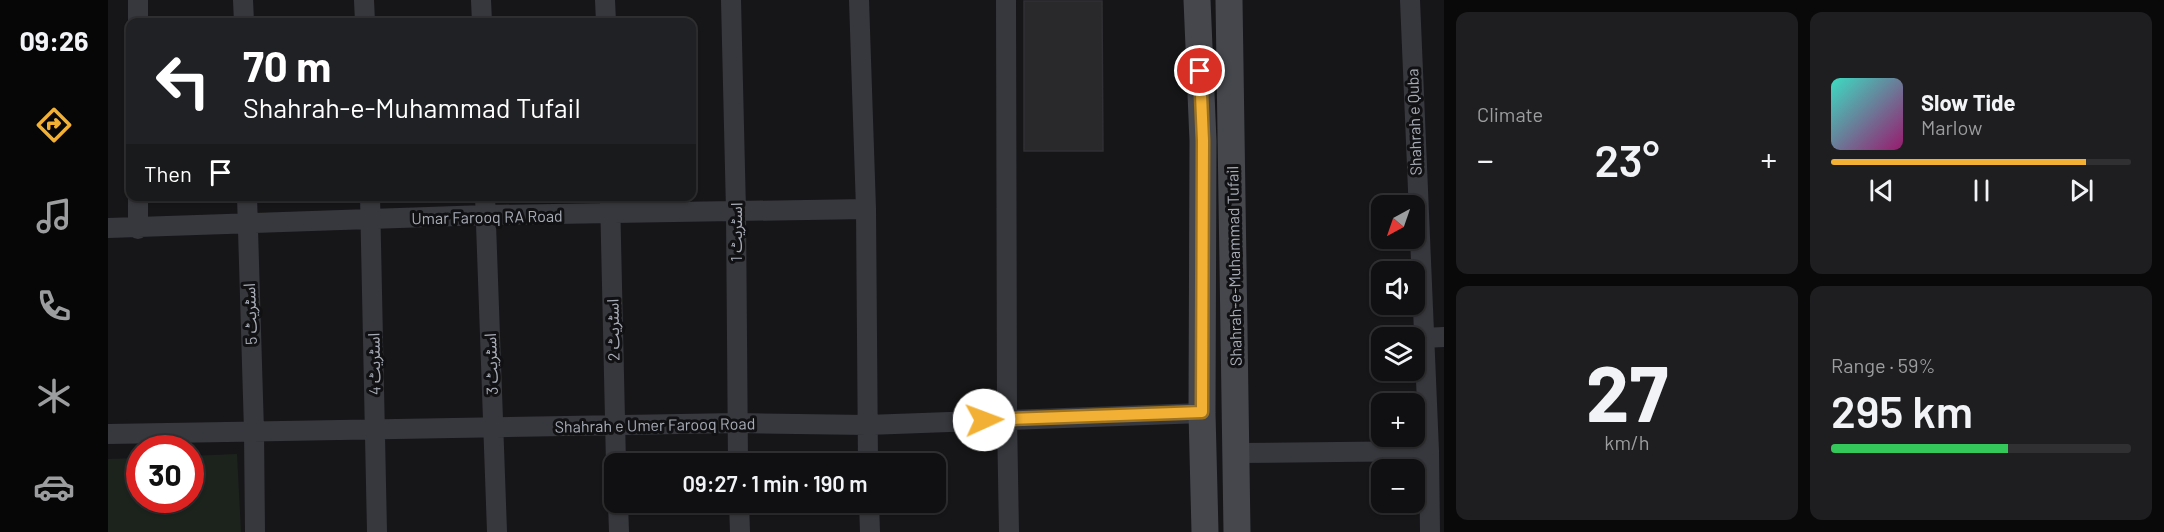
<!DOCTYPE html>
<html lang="en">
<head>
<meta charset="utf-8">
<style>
  :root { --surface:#101012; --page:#1e1e20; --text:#f1f3f6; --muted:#9c9d9f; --line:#303032; --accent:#f2b134 }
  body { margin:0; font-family:Barlow,"Noto Sans Arabic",sans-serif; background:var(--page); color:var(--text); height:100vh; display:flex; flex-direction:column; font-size:22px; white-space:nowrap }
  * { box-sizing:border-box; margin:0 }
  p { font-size:20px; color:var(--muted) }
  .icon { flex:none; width:33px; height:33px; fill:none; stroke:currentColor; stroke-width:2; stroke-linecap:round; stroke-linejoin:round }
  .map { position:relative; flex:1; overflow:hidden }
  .sheet { display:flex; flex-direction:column; gap:12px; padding:12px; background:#09090a; width:720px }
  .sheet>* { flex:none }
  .top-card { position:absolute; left:18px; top:18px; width:570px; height:183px; border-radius:12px; box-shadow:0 2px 4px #0004,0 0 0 2px var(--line); background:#202124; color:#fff; overflow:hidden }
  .needle { width:39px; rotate:220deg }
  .tools { position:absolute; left:1263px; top:195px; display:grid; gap:12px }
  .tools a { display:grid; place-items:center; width:54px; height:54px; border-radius:12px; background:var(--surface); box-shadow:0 2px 4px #0004,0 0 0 2px var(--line); font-size:30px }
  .speed { position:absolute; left:18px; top:435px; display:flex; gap:12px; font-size:30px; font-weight:700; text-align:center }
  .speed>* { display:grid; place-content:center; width:78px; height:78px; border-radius:50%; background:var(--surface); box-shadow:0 2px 4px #0004,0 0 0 2px var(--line); line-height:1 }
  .speed .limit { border:9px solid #d22; background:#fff; color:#111 }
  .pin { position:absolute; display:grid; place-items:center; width:51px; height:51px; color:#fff; margin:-26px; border:3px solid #fff; border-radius:50%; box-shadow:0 2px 6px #0007 }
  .me { position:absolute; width:66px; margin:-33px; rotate:88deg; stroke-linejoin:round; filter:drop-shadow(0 0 4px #0008) }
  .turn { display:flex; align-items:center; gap:21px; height:126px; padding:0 18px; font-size:27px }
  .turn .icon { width:78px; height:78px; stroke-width:2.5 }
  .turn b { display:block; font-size:42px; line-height:51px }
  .then { display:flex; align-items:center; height:57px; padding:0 18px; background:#0003; gap:12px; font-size:22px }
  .big { font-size:45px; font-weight:600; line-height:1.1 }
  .sheet .tile { flex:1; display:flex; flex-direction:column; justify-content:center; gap:9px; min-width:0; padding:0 21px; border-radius:12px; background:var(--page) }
  .sheet .dial { align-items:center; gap:0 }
  .dial b { font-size:78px; line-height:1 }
  .song { display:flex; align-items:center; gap:18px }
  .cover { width:72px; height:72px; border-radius:9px; background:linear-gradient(135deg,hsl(170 70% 55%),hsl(320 70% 35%)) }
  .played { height:6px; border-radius:3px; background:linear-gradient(90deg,var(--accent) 85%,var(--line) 85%) }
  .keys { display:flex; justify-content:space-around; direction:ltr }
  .heat { display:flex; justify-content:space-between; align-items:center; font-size:33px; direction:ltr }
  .charge { height:9px; border-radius:4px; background:linear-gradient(90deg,#34c759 59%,var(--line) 0) }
  .sheet .tiles { flex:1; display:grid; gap:12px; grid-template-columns:repeat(2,1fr) }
  .trip { position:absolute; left:496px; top:453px; width:342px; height:60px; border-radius:12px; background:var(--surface); box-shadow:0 2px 4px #0004,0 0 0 2px var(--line); font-weight:600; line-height:60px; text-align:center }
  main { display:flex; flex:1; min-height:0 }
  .dock { display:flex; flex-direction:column; width:108px; justify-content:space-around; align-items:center; background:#060607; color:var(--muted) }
  .dock .icon { width:42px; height:42px }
  .dock .selected { color:var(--accent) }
  .dock b { font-size:27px; color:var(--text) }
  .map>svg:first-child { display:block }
  .green { fill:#1c231d }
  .building { fill:#29292c; stroke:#303034; stroke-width:1.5 }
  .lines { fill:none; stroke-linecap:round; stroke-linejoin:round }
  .minor { stroke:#37383d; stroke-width:20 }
  .secondary { stroke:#45474d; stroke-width:27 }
  .route-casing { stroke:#9d7322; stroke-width:15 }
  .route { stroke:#f2b134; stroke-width:10 }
  .labels { text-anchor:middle; stroke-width:6; stroke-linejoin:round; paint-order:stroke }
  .street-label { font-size:16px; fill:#a8adb8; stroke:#111113 }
</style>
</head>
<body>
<main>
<nav class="dock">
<b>09:26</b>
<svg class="icon selected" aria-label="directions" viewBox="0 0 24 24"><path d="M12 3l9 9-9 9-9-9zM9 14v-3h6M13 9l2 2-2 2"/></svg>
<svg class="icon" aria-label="music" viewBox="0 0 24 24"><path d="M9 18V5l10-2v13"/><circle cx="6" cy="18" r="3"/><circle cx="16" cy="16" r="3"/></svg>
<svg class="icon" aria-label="phone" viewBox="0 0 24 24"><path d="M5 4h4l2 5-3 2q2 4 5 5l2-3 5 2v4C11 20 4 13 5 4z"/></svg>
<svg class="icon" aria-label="climate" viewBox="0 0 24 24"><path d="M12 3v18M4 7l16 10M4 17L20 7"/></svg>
<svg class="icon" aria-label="car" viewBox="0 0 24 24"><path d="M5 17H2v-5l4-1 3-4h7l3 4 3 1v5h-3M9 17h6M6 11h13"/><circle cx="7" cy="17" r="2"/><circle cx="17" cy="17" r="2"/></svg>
</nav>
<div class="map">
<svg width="1336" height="532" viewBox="0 0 1336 532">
  <rect width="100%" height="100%" fill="#161618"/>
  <path class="green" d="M129 454 133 532H0V459L31 458 32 500H82L83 456Z"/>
  <path class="building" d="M916 1H994L995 151H916Z"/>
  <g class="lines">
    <path class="minor" d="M30 0V22
      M135 0 136 22
      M256 0 257 22
      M373 0 374 22
      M497 0 498 22
      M623 0 628 211 630 464
      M751 0 758 209 760 464
      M898 0 899 419 901 532
      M1302 0 1321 451 1322 532
      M30 196V229
      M139 196 146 431 147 532
      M262 196 269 532
      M377 196 389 532
      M502 196 508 464
      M0 228 378 215 758 209
      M1315 338 1336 337
      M0 434 629 423 759 425 1094 413
      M1128 453 1321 451
      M510 502 511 532
      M631 502 632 532
      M761 502 762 532"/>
    <path class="secondary" d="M1089 0 1095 141 1094 413 1097 532
      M1121 0 1129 532"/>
  </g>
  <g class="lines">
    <g class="route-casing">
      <path id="route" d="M876 420 1094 412 1095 141 1092 71"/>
    </g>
    <use href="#route" class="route"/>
  </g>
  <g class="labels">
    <g class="street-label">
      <text transform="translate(1306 122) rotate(-92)" y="6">Shahrah e Quba</text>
      <text transform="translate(379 217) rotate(-1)" y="6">Umar Farooq RA Road</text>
      <text transform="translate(628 232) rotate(-90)" y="6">اسٹریٹ 1</text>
      <text transform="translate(1126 266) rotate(-91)" y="6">Shahrah-e-Muhammad Tufail</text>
      <text transform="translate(142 314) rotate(-92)" y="6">اسٹریٹ 5</text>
      <text transform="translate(505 330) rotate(-91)" y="6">اسٹریٹ 2</text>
      <text transform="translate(266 364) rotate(-91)" y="6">اسٹریٹ 4</text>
      <text transform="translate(383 364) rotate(-92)" y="6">اسٹریٹ 3</text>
      <text transform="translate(547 425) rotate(-1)" y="6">Shahrah e Umer Farooq Road</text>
    </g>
  </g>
</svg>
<div class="tools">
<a><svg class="needle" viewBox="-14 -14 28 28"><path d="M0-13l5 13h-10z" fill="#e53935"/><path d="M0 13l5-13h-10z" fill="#9c9d9f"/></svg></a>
<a><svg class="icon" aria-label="sound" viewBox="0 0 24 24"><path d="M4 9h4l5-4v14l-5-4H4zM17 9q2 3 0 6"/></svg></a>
<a><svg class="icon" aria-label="layers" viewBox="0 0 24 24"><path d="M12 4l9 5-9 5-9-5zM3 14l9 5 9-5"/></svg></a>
<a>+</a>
<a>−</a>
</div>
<div class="speed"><div class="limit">30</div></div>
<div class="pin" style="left:1092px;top:71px;background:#d93025"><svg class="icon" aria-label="arrive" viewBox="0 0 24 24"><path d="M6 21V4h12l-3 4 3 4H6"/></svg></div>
<svg class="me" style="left:876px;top:420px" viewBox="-20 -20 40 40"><circle r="19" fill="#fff"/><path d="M0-13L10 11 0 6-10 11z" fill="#f2b134"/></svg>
<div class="trip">09:27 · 1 min · 190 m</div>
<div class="top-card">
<div class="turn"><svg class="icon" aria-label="left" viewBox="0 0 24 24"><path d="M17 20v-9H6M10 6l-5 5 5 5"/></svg><div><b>70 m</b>Shahrah-e-Muhammad Tufail</div></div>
<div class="then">Then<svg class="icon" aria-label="arrive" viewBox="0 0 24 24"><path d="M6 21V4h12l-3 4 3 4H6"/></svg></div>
</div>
</div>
<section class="sheet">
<div class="tiles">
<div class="tile"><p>Climate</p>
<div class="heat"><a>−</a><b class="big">23°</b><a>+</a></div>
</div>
<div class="tile">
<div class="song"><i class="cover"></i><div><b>Slow Tide</b><p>Marlow</p></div></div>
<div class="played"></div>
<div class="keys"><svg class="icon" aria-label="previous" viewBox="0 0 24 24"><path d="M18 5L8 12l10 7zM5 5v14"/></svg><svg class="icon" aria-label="pause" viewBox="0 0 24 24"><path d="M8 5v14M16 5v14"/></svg><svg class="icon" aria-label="next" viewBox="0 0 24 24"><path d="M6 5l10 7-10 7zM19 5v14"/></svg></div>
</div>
<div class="tile dial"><b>27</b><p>km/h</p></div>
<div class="tile"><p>Range · 59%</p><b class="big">295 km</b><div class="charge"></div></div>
</div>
</section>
</main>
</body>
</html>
